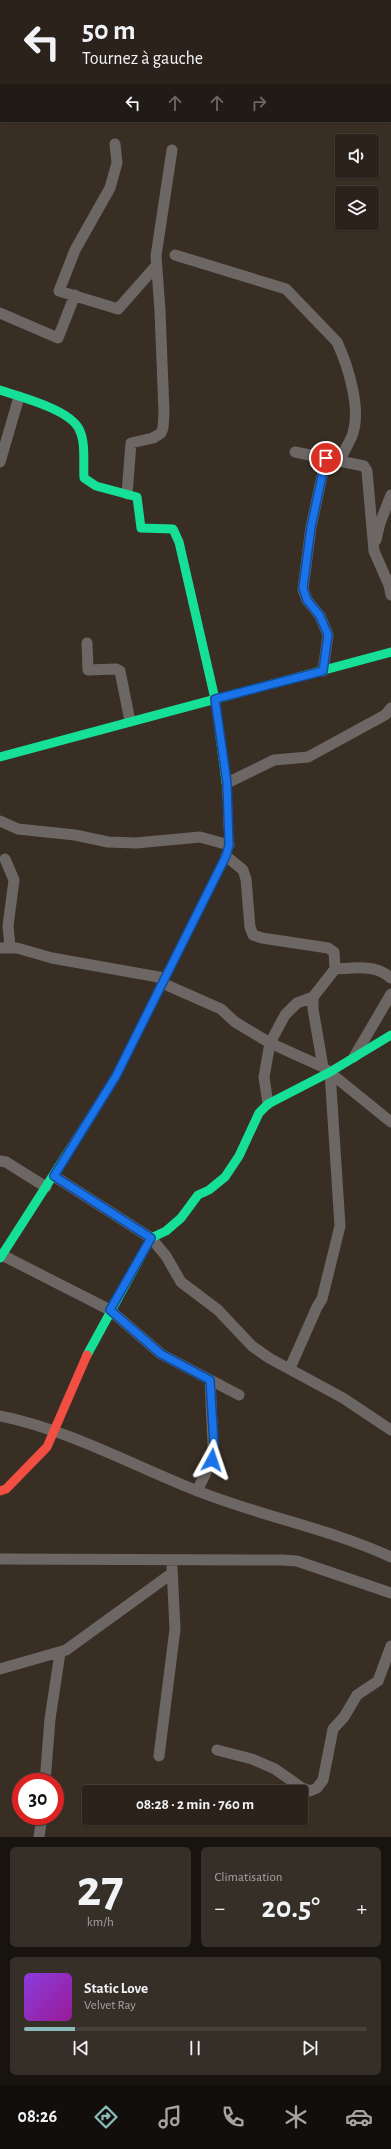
<!DOCTYPE html>
<html lang="fr">
<head>
<meta charset="utf-8">
<style>
  :root { --surface:#2a221b; --page:#362f28; --text:#f1f3f6; --muted:#a5a4a3; --line:#463f3a; --accent:#8bbbb9 }
  body { margin:0; font-family:"Alegreya Sans",sans-serif; background:var(--page); color:var(--text); height:100vh; display:flex; flex-direction:column; font-size:15px; white-space:nowrap }
  * { box-sizing:border-box; margin:0 }
  p { font-size:13px; color:var(--muted) }
  .icon { flex:none; width:22px; height:22px; fill:none; stroke:currentColor; stroke-width:2; stroke-linecap:round; stroke-linejoin:round }
  .map { position:relative; height:1837px; overflow:hidden }
  .sheet { display:flex; flex-direction:column; gap:10px; padding:10px; background:#17130f; flex:1 }
  .sheet>* { flex:none }
  .top-card { position:absolute; left:0px; top:0px; width:391px; height:122px; box-shadow:0 1px 3px #0004,0 0 0 1px var(--line); background:#2a221b; color:var(--text); overflow:hidden }
  .buttons { position:absolute; left:335px; top:134px; display:grid; gap:8px }
  .buttons a { display:grid; place-items:center; width:44px; height:44px; border-radius:4px; background:var(--surface); box-shadow:0 1px 3px #0004,0 0 0 1px var(--line); font-size:20px }
  .speed { position:absolute; left:12px; top:1773px; display:flex; gap:8px; font-size:20px; font-weight:700; text-align:center }
  .speed>* { display:grid; place-content:center; width:52px; height:52px; border-radius:50%; background:var(--surface); box-shadow:0 1px 3px #0004,0 0 0 1px var(--line); line-height:1 }
  .speed .limit { border:6px solid #d22; background:#fff; color:#111 }
  .pin { position:absolute; display:grid; place-items:center; width:34px; height:34px; color:#fff; margin:-17px; border:2px solid #fff; border-radius:50%; box-shadow:0 1px 4px #0007 }
  .me { position:absolute; width:44px; margin:-22px; rotate:5deg; stroke-linejoin:round; filter:drop-shadow(0 0 3px #0008) }
  .turn { display:flex; align-items:center; gap:14px; height:84px; padding:0 16px; font-size:18px }
  .turn .icon { width:52px; height:52px; stroke-width:2.5 }
  .turn b { display:block; font-size:28px; line-height:34px }
  .lanes { display:flex; align-items:center; height:38px; padding:0 16px; background:#0003; justify-content:center; gap:20px; direction:ltr }
  .lanes .off { opacity:.35 }
  .big { font-size:30px; font-weight:700; line-height:1.1 }
  .sheet .card { flex:1; display:flex; flex-direction:column; justify-content:center; gap:6px; min-width:0; padding:0 14px; border-radius:6px; background:var(--page) }
  .sheet .dial { align-items:center; gap:0 }
  .dial b { font-size:52px; line-height:1 }
  .song { display:flex; align-items:center; gap:12px }
  .cover { width:48px; height:48px; border-radius:6px; background:linear-gradient(135deg,hsl(270 70% 55%),hsl(300 70% 35%)) }
  .played { height:4px; border-radius:2px; background:linear-gradient(90deg,var(--accent) 15%,var(--line) 15%) }
  .keys { display:flex; justify-content:space-around; direction:ltr }
  .heat { display:flex; justify-content:space-between; align-items:center; font-size:22px; direction:ltr }
  .sheet .tiles { flex:1; display:grid; gap:10px; grid-template-columns:1fr 1fr }
  .card:last-child { grid-column:span 2 }
  .trip { position:absolute; left:82px; top:1785px; width:226px; height:40px; border-radius:4px; background:var(--surface); box-shadow:0 1px 3px #0004,0 0 0 1px var(--line); font-weight:700; line-height:40px; text-align:center }
  .tabs { display:flex; height:64px; justify-content:space-around; align-items:center; background:#110e0b; color:var(--muted) }
  .tabs .icon { width:28px; height:28px }
  .tabs .on { color:var(--accent) }
  .tabs b { font-size:18px; color:var(--text) }
  .map>svg:first-child { display:block }
  .green { fill:#395a38 }
  .lines { fill:none; stroke-linecap:round; stroke-linejoin:round }
  .street { stroke:#6c6765; stroke-width:11 }
  .fast { stroke:#16e098; stroke-width:9 }
  .slow { stroke:#ffcf43; stroke-width:9 }
  .jam { stroke:#f24e42; stroke-width:9 }
  .route-casing { stroke:#114b97; stroke-width:10 }
  .route { stroke:#1a73e8; stroke-width:7 }
</style>
</head>
<body>
<div class="map">
<svg width="391" height="1837" viewBox="0 0 391 1837">
  <rect width="100%" height="100%" fill="#382e24"/>
  <path class="green" d="M0 0H330L1 1 0 59Z"/>
  <g class="lines">
    <path class="street" d="M115 144 117 163 110 188 75 250 59 291 118 309 156 266
      M175 255 286 289 337 342C348 366 361 407 353 433 350 443 343 451 340 461
      M0 313 58 338 75 295
      M295 452 364 466 367 471 374 551 389 585 391 595
      M0 462 19 397
      M127 494 131 443 153 438 161 433 163 428 164 412 160 311 156 256 172 150
      M376 540 380 523 391 495
      M87 643 88 670 116 669 120 671 130 721
      M323 671 328 635 320 616 307 600 303 589 311 527 326 458
      M227 783 274 760 308 757 385 715 391 708
      M0 821 18 829 75 835 108 842 136 843 200 837 229 845
      M226 856 243 870 246 879 250 927 253 935 262 938 328 948 334 952 335 969 313 997V1009L323 1067 391 1122
      M5 859 14 880 8 926 10 947
      M0 948H17L52 958 164 978
      M335 969C355 968 375 964 391 978
      M162 983 221 1009 235 1022 270 1043 323 1067
      M354 1057 391 994
      M268 1104 264 1077 270 1043 285 1015 297 1003 313 997
      M0 1161 6 1162 46 1187
      M54 1176 151 1238 166 1256 181 1282 218 1310 252 1346 269 1358 343 1398 391 1430
      M0 1254 110 1310 161 1354 239 1395
      M290 1368 317 1307 322 1299 340 1226 330 1072
      M0 1416C69 1430 130 1464 195 1490 259 1516 328 1528 391 1557
      M197 1491 212 1460 213 1444 210 1380
      M0 1559 282 1560 297 1561 391 1593
      M0 1669 66 1650 171 1574
      M217 1750 252 1759 275 1769 302 1788 310 1791 317 1788 323 1780 333 1729 344 1717 357 1695 378 1681 391 1646
      M159 1756 175 1629 172 1567
      M45 1782 50 1719 60 1653
      M39 1837 42 1816"/>
    <path class="fast" d="M0 390C20 397 69 409 79 429 86 442 83 463 84 478L96 486 137 497 141 528 173 529 179 542 215 699 227 789
      M0 757 391 652
      M0 1258 95 1110
      M87 1355 151 1238 166 1231 181 1218 198 1195 209 1190 225 1177 239 1156 259 1113 268 1104 330 1072 391 1035"/>
    <path class="slow" d="M154 1000 226 856 229 845 227 789"/>
    <path class="jam" d="M95 1110 116 1076 154 1000
      M0 1491 6 1489 47 1447 87 1355"/>
  </g>
  <g class="lines">
    <g class="route-casing">
      <path id="route" d="M212 1460 214 1444 210 1380 161 1354 110 1310 151 1238 54 1176 116 1076 226 856 229 845 227 783 215 699 323 671 328 635 320 616 307 600 303 588 311 527 326 458"/>
    </g>
    <use href="#route" class="route"/>
  </g>
</svg>
<div class="buttons">
<a><svg class="icon" aria-label="sound" viewBox="0 0 24 24"><path d="M4 9h4l5-4v14l-5-4H4zM17 9q2 3 0 6"/></svg></a>
<a><svg class="icon" aria-label="layers" viewBox="0 0 24 24"><path d="M12 4l9 5-9 5-9-5zM3 14l9 5 9-5"/></svg></a>
</div>
<div class="speed"><div class="limit">30</div></div>
<div class="pin" style="left:326px;top:458px;background:#d93025"><svg class="icon" aria-label="arrive" viewBox="0 0 24 24"><path d="M6 21V4h12l-3 4 3 4H6"/></svg></div>
<svg class="me" style="left:212px;top:1460px" viewBox="-20 -20 40 40"><path d="M0-17L14 15 0 8-14 15z" fill="#1a73e8" stroke="#fff" stroke-width="4"/></svg>
<div class="trip">08:28 · 2 min · 760 m</div>
<div class="top-card">
<div class="turn"><svg class="icon" aria-label="left" viewBox="0 0 24 24"><path d="M17 20v-9H6M10 6l-5 5 5 5"/></svg><div><b>50 m</b>Tournez à gauche</div></div>
<div class="lanes"><svg class="icon" aria-label="left" viewBox="0 0 24 24"><path d="M17 20v-9H6M10 6l-5 5 5 5"/></svg><svg class="icon off" aria-label="ahead" viewBox="0 0 24 24"><path d="M12 20V5M6 11l6-6 6 6"/></svg><svg class="icon off" aria-label="ahead" viewBox="0 0 24 24"><path d="M12 20V5M6 11l6-6 6 6"/></svg><svg class="icon off" aria-label="right" viewBox="0 0 24 24"><path d="M7 20v-9h11M14 6l5 5-5 5"/></svg></div>
</div>
</div>
<section class="sheet">
<div class="tiles">
<div class="card dial"><b>27</b><p>km/h</p></div>
<div class="card"><p>Climatisation</p>
<div class="heat"><a>−</a><b class="big">20.5°</b><a>+</a></div>
</div>
<div class="card">
<div class="song"><i class="cover"></i><div><b>Static Love</b><p>Velvet Ray</p></div></div>
<div class="played"></div>
<div class="keys"><svg class="icon" aria-label="previous" viewBox="0 0 24 24"><path d="M18 5L8 12l10 7zM5 5v14"/></svg><svg class="icon" aria-label="pause" viewBox="0 0 24 24"><path d="M8 5v14M16 5v14"/></svg><svg class="icon" aria-label="next" viewBox="0 0 24 24"><path d="M6 5l10 7-10 7zM19 5v14"/></svg></div>
</div>
</div>
</section>
<nav class="tabs">
<b>08:26</b>
<svg class="icon on" aria-label="directions" viewBox="0 0 24 24"><path d="M12 3l9 9-9 9-9-9zM9 14v-3h6M13 9l2 2-2 2"/></svg>
<svg class="icon" aria-label="music" viewBox="0 0 24 24"><path d="M9 18V5l10-2v13"/><circle cx="6" cy="18" r="3"/><circle cx="16" cy="16" r="3"/></svg>
<svg class="icon" aria-label="phone" viewBox="0 0 24 24"><path d="M5 4h4l2 5-3 2q2 4 5 5l2-3 5 2v4C11 20 4 13 5 4z"/></svg>
<svg class="icon" aria-label="climate" viewBox="0 0 24 24"><path d="M12 3v18M4 7l16 10M4 17L20 7"/></svg>
<svg class="icon" aria-label="car" viewBox="0 0 24 24"><path d="M5 17H2v-5l4-1 3-4h7l3 4 3 1v5h-3M9 17h6M6 11h13"/><circle cx="7" cy="17" r="2"/><circle cx="17" cy="17" r="2"/></svg>
</nav>
</body>
</html>
